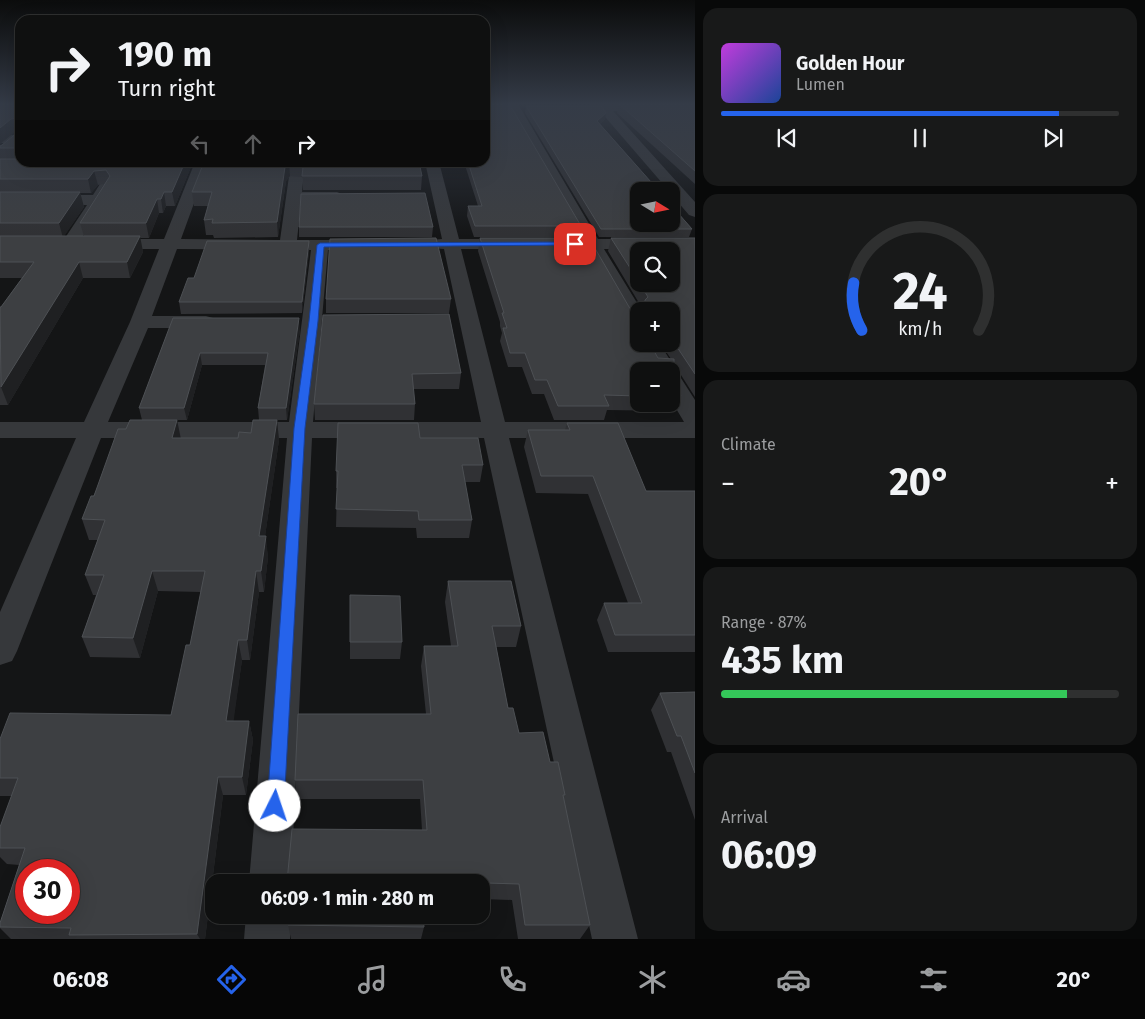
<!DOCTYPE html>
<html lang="en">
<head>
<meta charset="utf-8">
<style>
  :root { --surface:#0f1010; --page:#181919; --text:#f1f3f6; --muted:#9b9d9f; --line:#2f3030; --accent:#2563eb }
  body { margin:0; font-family:"Fira Sans",sans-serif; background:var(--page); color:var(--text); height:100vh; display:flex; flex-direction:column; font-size:19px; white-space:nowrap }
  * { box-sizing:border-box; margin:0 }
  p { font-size:16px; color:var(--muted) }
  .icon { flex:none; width:28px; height:28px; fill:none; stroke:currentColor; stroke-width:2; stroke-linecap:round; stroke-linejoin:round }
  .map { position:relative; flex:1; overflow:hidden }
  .panel { display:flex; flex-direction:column; gap:8px; padding:8px; background:#080909; width:450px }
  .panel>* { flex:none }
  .top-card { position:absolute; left:15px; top:15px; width:475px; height:152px; border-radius:15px; box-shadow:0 5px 20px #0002,0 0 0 1px var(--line); background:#0f1010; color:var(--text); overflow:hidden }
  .needle { width:32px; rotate:100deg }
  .tools { position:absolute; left:630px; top:182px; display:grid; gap:10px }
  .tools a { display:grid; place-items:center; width:50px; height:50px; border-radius:10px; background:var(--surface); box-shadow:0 5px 20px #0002,0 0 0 1px var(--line); font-size:25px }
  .speed { position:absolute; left:15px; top:859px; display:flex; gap:10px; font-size:25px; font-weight:700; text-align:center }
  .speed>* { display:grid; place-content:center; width:65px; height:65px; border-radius:50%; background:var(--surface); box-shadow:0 5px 20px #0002,0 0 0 1px var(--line); line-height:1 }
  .speed .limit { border:8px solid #d22; background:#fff; color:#111 }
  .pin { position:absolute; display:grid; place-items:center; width:42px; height:42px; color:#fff; margin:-21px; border-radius:10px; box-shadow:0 2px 8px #0006 }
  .me { position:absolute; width:55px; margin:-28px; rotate:4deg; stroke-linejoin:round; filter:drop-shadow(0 0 4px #0008) }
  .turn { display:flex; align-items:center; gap:18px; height:105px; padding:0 20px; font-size:22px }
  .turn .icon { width:65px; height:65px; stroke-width:2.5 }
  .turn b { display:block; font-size:35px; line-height:42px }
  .lanes { display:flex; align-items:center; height:48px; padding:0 20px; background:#0003; justify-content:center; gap:25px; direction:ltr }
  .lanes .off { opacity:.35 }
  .big { font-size:38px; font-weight:700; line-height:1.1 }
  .panel .card { flex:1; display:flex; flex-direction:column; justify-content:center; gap:8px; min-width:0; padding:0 18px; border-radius:15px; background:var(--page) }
  .panel .dial { align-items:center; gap:0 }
  .dial svg { height:130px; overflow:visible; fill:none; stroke:var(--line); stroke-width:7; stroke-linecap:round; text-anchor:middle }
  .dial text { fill:var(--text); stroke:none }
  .song { display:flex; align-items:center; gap:15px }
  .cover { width:60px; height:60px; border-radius:8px; background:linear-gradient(135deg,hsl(290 70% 55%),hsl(220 70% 35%)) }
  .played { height:5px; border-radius:2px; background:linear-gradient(90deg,var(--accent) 85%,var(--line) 85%) }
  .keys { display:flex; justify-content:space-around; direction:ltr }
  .heat { display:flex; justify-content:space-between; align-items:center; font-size:28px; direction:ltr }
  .charge { height:8px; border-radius:4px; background:linear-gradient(90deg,#34c759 87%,var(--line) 0) }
  .trip { position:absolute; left:205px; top:874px; width:285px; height:50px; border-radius:15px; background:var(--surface); box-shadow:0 5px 20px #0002,0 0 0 1px var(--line); font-weight:700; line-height:50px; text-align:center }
  .tabs { display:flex; height:80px; justify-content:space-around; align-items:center; background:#060606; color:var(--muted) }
  .tabs .icon { width:35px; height:35px }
  .tabs .active { color:var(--accent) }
  .tabs b { font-size:22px; color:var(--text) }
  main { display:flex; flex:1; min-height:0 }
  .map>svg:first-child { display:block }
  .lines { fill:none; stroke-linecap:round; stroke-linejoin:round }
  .street { fill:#36383b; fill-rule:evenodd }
  .wall { fill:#303134; fill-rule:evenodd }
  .shaded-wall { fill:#1f2022 }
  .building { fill:#3d3f42; stroke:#4d5054; fill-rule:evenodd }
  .route { fill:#2563eb; stroke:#184099 }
</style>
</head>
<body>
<main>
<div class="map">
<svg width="695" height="939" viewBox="0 0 695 939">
  <rect width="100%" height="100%" fill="#141516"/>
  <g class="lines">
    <path class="street" d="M506 104H518L598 239H695V249H604L642 311H639V330L632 328 629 324 587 249 550 248 547 244 550 240 581 239Z
      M594 104H695V110L613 111 695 202V217L689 215 671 194V191H669L600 111H566L560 108 566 105Z
      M0 135H20V143H0Z
      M114 162H128L76 248 70 249 64 248 61 244 87 205H0V195H93Z
      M195 162H209L181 239 280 240 291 162H305L302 192H337L342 194 345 197 342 200 337 202H301L297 240H364L370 241 373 245 370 249 328 250 313 422H481L444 249 430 248 427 244 430 240 442 239 425 162H439L459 239H514L520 240 523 244 520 248 514 249H461L505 422H684L671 400V371H655L640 344H660L677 371 675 374 679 375 695 400V438H509L638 939H592L484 438H312L291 882H249L287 438H101L17 651 12 661 0 665V612L76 438H0V422H84L130 322 159 249H106L100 248 97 244 100 240 106 239H164ZM177 249 311 250 289 422H108L148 328H206L213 326 216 322 213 318 206 316H152Z
      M246 915H290V939H244Z"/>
  </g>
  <path class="wall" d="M20 104V162H193L175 206H166L163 213H159L149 238H140L143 252 130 278H83L8 405H0V307H1L22 278H0V146L2 145 18 131 15 132ZM104 184 80 223 84 236H64L84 207 80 193H91L98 185Z
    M619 104H695V184L617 113Z
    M526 106 606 113 605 119 600 124 692 229 689 237H599L525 113Z
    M204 162H419L422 176 421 190H303V179L302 177 290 176 286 181 278 237 214 238 213 235H206L204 220 208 206H194L192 192Z
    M464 162H485L581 226 579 237H474L467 216 468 206H478Z
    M299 227H433L432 237H299Z
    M480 238 632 312 639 344 658 358 671 359 661 344H671V311H641L642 308 608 251 611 238H695V397L674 364V386L681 396 675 411 607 410 604 420H554L544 394H532L522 367H508L500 341 502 333 500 326V322L478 251ZM639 251 671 284H639ZM639 371H671V404H639Z
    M309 252 302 313 181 314 179 302 194 278Z
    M326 299H451L449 313H326Z
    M449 314 461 373 459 389H413L415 404 414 420H315L314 404Z
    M173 318 300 330 287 420H277L279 440 265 536 268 557 264 592H259L250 660H242L233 721H249L253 740 246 795H223L205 939H11L0 928V923L19 865 7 864 0 857V827L12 796H0V739L171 715 190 645 201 592 158 591 140 658 90 657 82 637 96 595H93L85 575 98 540H89L82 519 126 429 142 420 139 408ZM202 365H265L258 408 259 420 251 433 238 438H181L177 420H187Z
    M567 423 646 491H695V652H608L597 620 604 603H628L588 494 536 493 524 447 528 430H565Z
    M420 438 483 465 480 482H465L472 520 469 538H417L416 528 336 527 337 488H336V471Z
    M448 581 521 626 516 647H496L508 708 519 733 550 762 565 795 563 798 590 925 580 939H518L512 900 481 899V882H287L422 830 420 799H297L295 780 426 714 421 666 424 646H451L445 602Z
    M350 595 402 642 400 659H350Z
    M695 692V820L671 752H667L651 710 660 693Z
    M288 925 424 927 421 939H291Z"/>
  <path class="shaded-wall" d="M606 113 605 119 596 128 597 121Z
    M18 118 20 131 15 132 0 144V128L11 119Z
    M185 162H193L175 206 172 192Z
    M289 162 290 176 286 181 278 237 277 222 285 167Z
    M94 171 98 185 91 193 88 179Z
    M80 192 84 207 63 238 59 223Z
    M164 192 166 206 163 213 161 199Z
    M157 199 159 213 149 238 146 223Z
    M140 236 143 252 130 278 127 262Z
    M309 241V252L302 313V302Z
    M79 262 83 278 8 405 1 387Z
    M299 318 300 330 287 420 286 408Z
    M200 353 202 365 187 420 184 408Z
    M177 420 181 440 172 438Z
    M277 420 279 440 262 557 259 536Z
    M266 536 268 557 264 592 261 571Z
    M152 571 158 591 140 658 133 638Z
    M256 571 259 592 250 660 247 640Z
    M238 640 242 660 231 740 226 721Z
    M249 721 253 740 246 795 242 777Z
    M218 777 223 795 205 939H200L197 934Z"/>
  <path class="building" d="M0 104H20V148H0V146L2 145 18 132V118L11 119 0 128Z
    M485 104 510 105 581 226H475L468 206H482L468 162H485Z
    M619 104H695V171Z
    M526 106H601L606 113 597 121 659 191H639V224H671V205L692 229H601Z
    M0 159H20V162H185L172 192H164L161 199H157L146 223H80L110 176 106 170 94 171 88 179H0Z
    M204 162H289L285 167 277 222 212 223 213 219 204 220 212 192H192Z
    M290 162H419L422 176H302L303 167 301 163Z
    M0 192H80L59 223H0Z
    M425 193 433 227H299L301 194Z
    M0 236H140L127 262H79L1 387 0 307H1L34 262H0Z
    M436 238 451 299H326L330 239Z
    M480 238H589L632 312 636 316 639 317V344H650L658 358 674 359V386L681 396H671V371H639V396L604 395 609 406H558L547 380H535L525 353H510L503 328H507L502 313H504Z
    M611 238H695V374L671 338V311H645V300L648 297 640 284H671V251H639V282Z
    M207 241H309L302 302H179L188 278H194Z
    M449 314 461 373 412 374 415 404H314L323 315Z
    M173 318H299L286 408H258L268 353H200L184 408H139Z
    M130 420H177L172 438H238L239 432 251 433 253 420H277L259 536H266L261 571H256L247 640H238L226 721H249L242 777H218L197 934 69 935 71 928 0 927V923L25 848H0V827L18 778H0V739L10 713 171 715 186 645H190L205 571H152L133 638 82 637 104 575H85L105 520 82 519 91 496H94L118 429H126ZM26 870H69V912H26Z
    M338 423H418L420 438H478L483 465H462L472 520H419L418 511 336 509 338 471H336Z
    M567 423H618L646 491H695V635H615L604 603H642L593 476H541L528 430H570Z
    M448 581H511L521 626H492L508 708H513L519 733 543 732 550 762H558L565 795H563L590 925H525L519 884 421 881V882H287L292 829 427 830 423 780H295L298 714H431L424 646H458Z
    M350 595 400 596 402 642H350Z
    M695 692V773L681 736H677L660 693Z
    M289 915H423L424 927 288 925Z"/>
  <linearGradient id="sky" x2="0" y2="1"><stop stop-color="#0b0c0c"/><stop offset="0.44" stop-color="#343b47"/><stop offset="1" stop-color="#343b47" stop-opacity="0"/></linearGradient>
  <rect width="695" height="236" fill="url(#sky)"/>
  <path class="route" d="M575 242 579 244 577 245 324 247 318 321 305 428 284 806 281 812 275 814 269 812 267 806 294 428 309 321 317 245 320 243Z"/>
</svg>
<div class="tools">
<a><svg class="needle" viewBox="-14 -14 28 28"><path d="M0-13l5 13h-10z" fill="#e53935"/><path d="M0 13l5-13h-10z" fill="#9b9d9f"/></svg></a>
<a><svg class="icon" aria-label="search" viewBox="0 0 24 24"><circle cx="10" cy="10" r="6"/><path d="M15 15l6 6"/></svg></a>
<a>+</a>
<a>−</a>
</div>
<div class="speed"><div class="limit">30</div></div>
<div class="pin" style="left:575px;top:244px;background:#d93025"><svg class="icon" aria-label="arrive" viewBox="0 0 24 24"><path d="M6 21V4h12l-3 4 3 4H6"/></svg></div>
<svg class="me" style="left:275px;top:806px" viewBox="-20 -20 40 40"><circle r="19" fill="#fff"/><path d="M0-13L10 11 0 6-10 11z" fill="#2563eb"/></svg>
<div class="trip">06:09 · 1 min · 280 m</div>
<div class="top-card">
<div class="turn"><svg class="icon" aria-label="right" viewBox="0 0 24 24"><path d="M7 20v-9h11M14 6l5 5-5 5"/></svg><div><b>190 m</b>Turn right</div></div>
<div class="lanes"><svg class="icon off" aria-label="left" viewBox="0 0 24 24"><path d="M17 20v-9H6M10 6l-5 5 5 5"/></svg><svg class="icon off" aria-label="ahead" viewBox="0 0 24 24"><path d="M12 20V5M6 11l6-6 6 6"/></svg><svg class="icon" aria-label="right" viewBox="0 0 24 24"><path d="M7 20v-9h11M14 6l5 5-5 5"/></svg></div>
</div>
</div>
<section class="panel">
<div class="card">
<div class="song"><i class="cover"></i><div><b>Golden Hour</b><p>Lumen</p></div></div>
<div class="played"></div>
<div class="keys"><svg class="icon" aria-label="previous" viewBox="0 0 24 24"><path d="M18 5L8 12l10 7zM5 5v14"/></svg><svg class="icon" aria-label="pause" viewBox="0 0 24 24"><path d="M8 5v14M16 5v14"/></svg><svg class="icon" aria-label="next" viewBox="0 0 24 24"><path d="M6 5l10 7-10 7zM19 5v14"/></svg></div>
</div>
<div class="card dial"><svg viewBox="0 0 100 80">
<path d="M14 69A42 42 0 1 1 86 69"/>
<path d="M14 69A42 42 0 0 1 9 40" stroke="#2563eb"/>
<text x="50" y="56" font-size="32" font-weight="700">24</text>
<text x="50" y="72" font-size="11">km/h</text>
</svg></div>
<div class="card"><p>Climate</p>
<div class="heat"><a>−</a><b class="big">20°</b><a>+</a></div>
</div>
<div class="card"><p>Range · 87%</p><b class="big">435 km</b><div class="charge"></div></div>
<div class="card"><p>Arrival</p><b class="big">06:09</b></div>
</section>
</main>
<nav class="tabs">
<b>06:08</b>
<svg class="icon active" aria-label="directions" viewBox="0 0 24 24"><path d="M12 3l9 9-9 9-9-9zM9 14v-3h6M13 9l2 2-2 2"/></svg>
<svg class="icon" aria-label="music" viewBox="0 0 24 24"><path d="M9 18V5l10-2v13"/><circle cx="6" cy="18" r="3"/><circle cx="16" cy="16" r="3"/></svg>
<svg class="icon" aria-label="phone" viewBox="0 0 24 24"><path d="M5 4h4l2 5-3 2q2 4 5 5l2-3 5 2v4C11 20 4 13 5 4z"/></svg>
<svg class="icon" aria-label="climate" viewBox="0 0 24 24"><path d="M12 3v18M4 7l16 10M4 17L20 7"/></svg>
<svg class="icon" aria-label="car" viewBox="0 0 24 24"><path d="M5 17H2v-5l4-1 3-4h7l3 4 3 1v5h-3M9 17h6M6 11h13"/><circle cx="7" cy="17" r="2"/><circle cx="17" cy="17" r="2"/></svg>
<svg class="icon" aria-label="filters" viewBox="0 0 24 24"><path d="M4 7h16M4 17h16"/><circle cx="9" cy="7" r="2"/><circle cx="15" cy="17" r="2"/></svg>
<b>20°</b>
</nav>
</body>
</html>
